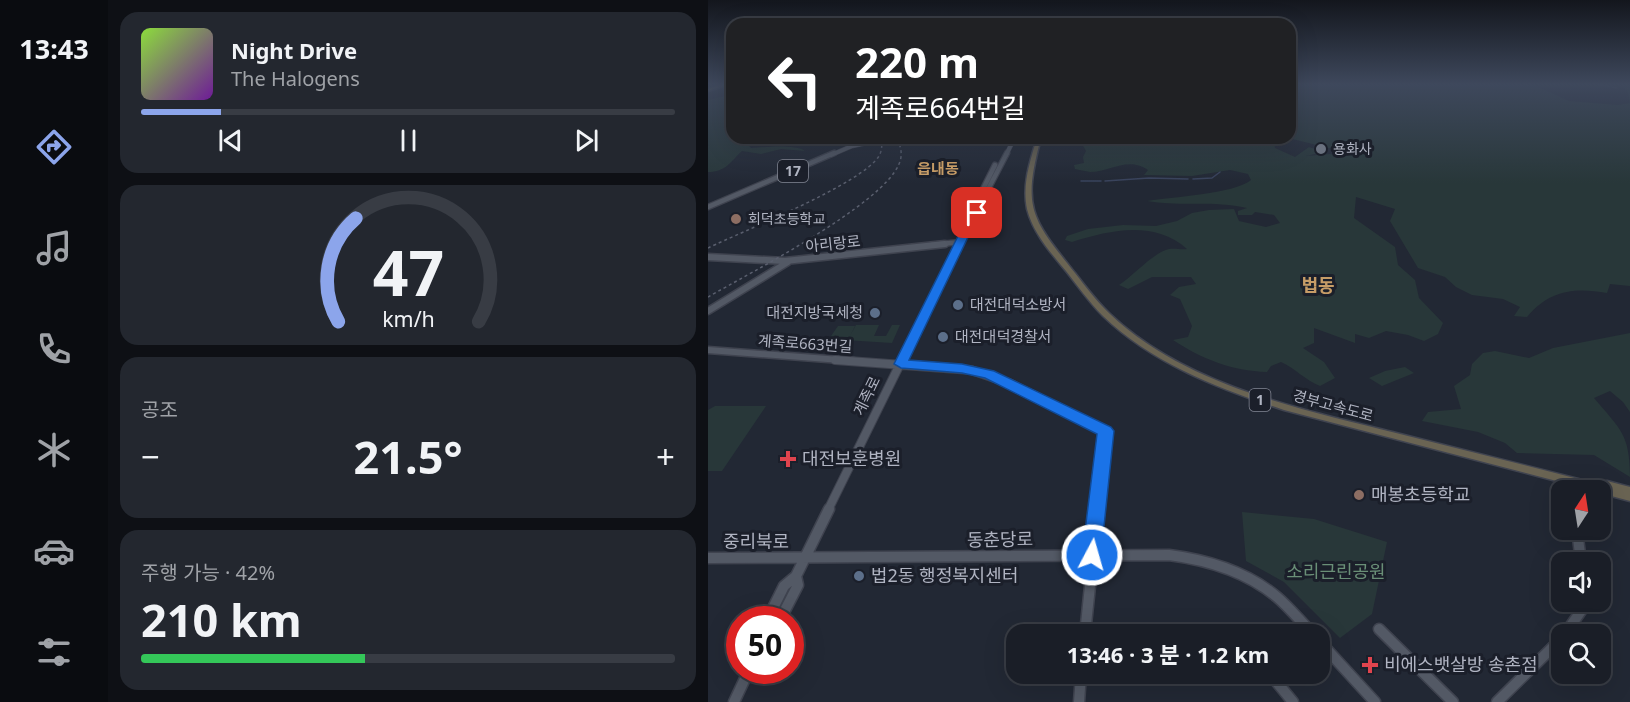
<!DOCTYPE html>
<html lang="ko">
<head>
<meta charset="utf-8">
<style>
  :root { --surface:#1a1e27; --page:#23272f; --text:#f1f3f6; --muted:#9fa2a7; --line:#383c44; --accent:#8ca5eb }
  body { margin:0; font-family:"Noto Sans","Noto Sans KR",sans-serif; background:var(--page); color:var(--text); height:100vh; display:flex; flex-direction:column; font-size:22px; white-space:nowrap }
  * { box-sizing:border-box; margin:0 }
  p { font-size:20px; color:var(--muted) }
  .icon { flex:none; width:33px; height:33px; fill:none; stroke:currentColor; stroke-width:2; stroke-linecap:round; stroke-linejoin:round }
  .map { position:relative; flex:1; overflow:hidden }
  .side { display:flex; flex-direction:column; gap:12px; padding:12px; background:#0e1015; width:600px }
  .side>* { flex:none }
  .top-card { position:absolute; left:18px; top:18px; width:570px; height:126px; border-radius:18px; box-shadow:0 6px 24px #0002,0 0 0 2px var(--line); background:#202124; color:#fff; overflow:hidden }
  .needle { width:39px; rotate:12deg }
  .fabs { position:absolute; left:843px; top:480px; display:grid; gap:12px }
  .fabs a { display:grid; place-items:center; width:60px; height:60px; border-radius:12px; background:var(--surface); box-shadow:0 6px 24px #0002,0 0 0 2px var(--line); font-size:30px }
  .speed { position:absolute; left:18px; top:606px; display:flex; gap:12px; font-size:30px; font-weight:700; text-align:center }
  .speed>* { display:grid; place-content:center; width:78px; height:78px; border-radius:50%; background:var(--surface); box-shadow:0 6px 24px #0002,0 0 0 2px var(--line); line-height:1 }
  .speed .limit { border:9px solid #d22; background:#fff; color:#111 }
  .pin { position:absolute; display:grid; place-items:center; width:51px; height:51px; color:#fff; margin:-26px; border-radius:12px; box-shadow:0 3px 9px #0006 }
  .me { position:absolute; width:66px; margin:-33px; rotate:6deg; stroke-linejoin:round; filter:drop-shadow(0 0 4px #0008) }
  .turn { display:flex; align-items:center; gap:21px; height:126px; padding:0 30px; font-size:27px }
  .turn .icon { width:78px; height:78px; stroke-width:2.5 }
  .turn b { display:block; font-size:42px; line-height:51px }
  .big { font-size:45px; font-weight:700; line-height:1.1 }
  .side .card { flex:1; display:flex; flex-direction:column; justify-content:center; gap:9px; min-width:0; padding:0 21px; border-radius:18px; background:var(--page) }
  .side .dial { align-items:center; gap:0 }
  .dial svg { height:156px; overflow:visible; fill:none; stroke:var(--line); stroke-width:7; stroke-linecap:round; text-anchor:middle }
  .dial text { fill:var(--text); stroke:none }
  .song { display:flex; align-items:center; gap:18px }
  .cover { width:72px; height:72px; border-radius:9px; background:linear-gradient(135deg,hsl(90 70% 55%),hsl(280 70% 35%)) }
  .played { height:6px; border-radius:3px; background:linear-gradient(90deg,var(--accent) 15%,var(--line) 15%) }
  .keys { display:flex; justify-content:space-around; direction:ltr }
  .heat { display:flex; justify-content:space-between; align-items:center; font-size:33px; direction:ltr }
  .charge { height:9px; border-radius:4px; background:linear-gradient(90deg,#34c759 42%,var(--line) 0) }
  .trip { position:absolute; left:298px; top:624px; width:324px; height:60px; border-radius:18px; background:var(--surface); box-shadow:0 6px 24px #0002,0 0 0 2px var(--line); font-weight:700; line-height:60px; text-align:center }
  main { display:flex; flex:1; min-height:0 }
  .menu { display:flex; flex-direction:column; width:108px; justify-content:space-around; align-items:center; background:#0a0c10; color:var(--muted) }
  .menu .icon { width:42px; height:42px }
  .menu .selected { color:var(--accent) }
  .menu b { font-size:27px; color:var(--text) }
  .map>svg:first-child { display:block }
  .green { fill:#283739 }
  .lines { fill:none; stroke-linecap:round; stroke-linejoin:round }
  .stream { stroke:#39435c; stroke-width:1.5 }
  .major-far4-casing { stroke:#3f434f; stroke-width:5 }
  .major-far3-casing { stroke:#3f434f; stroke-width:7 }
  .major-far2-casing { stroke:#3f434f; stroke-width:9 }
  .major-far1-casing { stroke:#3f434f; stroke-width:10 }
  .major-casing { stroke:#3f434f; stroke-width:13 }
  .highway-casing { stroke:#404450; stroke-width:3 }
  .major-far4 { stroke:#535965; stroke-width:4 }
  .major-far3 { stroke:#535965; stroke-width:4.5 }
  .major-far2 { stroke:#535965; stroke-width:6 }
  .major-far1 { stroke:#535965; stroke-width:8 }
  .major { stroke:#535965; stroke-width:10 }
  .highway { fill:#6a6453; fill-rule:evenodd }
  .rail { stroke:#5a5f6e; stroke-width:1.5; stroke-dasharray:3 3; stroke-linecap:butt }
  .route { fill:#1a73e8; stroke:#114b97; stroke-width:1.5 }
  .worship-dot { fill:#6b7280; stroke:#1b1f2a; stroke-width:2 }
  .education-dot { fill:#8d6e63; stroke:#1b1f2a; stroke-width:2 }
  .service-dot { fill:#5c6f8a; stroke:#1b1f2a; stroke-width:2 }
  .health-dot { fill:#e0444e; stroke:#1b1f2a; stroke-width:2 }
  .labels { text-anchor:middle; stroke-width:6; stroke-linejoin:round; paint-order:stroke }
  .far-poi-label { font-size:14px; fill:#b0b4c2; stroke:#1b1f2a; text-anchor:start }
  .shield { fill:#1b1f2a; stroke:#838794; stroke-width:1.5 }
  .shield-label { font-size:14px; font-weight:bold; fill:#b0b4c2 }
  .far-quarter-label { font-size:15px; font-weight:bold; fill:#c69c67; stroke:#1b1f2a }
  .street-label { font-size:15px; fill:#b0b4c2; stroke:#1b1f2a }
  .poi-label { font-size:15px; fill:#b0b4c2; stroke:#1b1f2a; text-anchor:start }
  .quarter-label { font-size:18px; font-weight:bold; fill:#c69c67; stroke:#1b1f2a }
  .near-poi-label { font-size:18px; fill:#b0b4c2; stroke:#1b1f2a; text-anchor:start }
  .near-street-label { font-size:18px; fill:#b0b4c2; stroke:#1b1f2a }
  .near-park-label { font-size:18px; fill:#6a8f77; stroke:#1b1f2a }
</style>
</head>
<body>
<main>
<nav class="menu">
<b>13:43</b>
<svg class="icon selected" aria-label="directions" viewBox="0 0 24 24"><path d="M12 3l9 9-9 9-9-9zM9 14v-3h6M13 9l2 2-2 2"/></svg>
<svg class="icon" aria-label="music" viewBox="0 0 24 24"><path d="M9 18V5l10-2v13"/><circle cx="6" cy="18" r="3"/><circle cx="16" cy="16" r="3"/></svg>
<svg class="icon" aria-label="phone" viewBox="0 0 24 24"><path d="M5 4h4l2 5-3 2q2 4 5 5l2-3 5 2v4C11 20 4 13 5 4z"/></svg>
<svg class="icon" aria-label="climate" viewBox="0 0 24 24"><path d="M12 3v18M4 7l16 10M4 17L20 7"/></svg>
<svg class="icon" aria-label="car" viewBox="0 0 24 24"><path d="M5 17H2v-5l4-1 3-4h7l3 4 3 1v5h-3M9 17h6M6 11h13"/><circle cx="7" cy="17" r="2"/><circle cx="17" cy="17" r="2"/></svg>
<svg class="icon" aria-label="filters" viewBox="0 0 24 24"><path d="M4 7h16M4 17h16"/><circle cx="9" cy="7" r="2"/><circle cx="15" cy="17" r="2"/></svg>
</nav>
<section class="side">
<div class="card">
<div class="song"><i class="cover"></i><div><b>Night Drive</b><p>The Halogens</p></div></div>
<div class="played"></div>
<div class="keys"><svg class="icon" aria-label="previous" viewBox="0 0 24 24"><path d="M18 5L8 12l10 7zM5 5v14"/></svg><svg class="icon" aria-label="pause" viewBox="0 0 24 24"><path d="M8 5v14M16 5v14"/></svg><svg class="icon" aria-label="next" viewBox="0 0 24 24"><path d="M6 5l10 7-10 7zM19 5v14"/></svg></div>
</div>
<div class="card dial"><svg viewBox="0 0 100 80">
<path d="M14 69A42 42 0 1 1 86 69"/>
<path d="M14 69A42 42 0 0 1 23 16" stroke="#8ca5eb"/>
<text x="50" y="56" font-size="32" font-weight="700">47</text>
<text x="50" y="72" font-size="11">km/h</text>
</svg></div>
<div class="card"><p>공조</p>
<div class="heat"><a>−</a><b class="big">21.5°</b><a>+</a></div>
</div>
<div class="card"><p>주행 가능 · 42%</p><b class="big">210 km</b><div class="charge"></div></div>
</section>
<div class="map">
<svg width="922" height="702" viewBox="0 0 922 702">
  <rect width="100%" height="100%" fill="#222834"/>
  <path class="green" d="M582 84H824L861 101 910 105 922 103 920 93 913 84H922V286L902 284 899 293C867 287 841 290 819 317L806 316 812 307 795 299 764 295 748 287 737 277 710 268 682 221 687 209 648 197 646 218 687 247 690 265 707 280 711 298 735 323 730 334 716 341 700 335 678 331 661 338 647 334V343L606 328V343L595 348 616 362 627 378 612 386C597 380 588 369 573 362L563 366 559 372C524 371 494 359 465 340L480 337 484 326 472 299 462 295 471 287 488 284 483 277H444L420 289 411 285C425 276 446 252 461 249 467 248 474 250 479 249 446 220 403 230 364 242L357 240 359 236 380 229 415 225 448 226 469 221 484 213 501 210 526 209 531 221 558 227 572 223 566 215 547 212 544 215H530V211L539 208C506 200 472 207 439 201 463 197 526 194 543 180L540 174 522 170 484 176 436 175 440 170C419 156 403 172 382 172 377 171 371 170 367 169L366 165 376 163 375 157 378 151 373 142 389 139 381 138H566L567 148 587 157 601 147 616 152 598 156 622 154 634 157 645 154 637 147 621 148 580 138H582Z
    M13 97H24V138H98L62 139 41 146 43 148C56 147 88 144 97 151L73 149 53 154 34 151C22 162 18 172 0 172V100Z
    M148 325H171L166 336H178L184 325H192L184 343 121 339 130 326H147L142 336Z
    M922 333V412L915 402 902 391 886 398C912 429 922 434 922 477L886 455 809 453 797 443 770 432 714 421 720 412 753 409 746 386 762 375 764 364 775 353 787 351 821 358 845 348Z
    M697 367 706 373 674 386 661 378 677 371Z
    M7 406H58L14 471H0V410Z
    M534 512 606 519 679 542 664 614 632 638 576 582 538 561Z"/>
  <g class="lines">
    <path class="stream" d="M890 84 909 88
      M485 179 504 178 512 172
      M373 181H393
      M397 181 441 178 480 179"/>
    <g class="major-far4-casing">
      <path id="major-far4" d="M177 140 191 138
        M123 155 144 146 181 138
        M298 155 306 139"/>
    </g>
    <g class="major-far3-casing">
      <path id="major-far3" d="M0 207 126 153
        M258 230 256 227 287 165
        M223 245 252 242
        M251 245 299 153"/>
    </g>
    <g class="major-far2-casing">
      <path id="major-far2" d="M0 257 77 261 237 244
        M0 311 80 262
        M0 350 146 361
        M194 361 251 244"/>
    </g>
    <g class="major-far1-casing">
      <path id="major-far1" d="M127 360 263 370 301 383 398 431 390 510
        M120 510 194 360"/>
    </g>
    <g class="major-casing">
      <path id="major" d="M869 530 873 562
        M0 558 461 555C500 560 538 571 569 597 582 608 593 622 605 634
        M59 620 76 586 88 576 121 509
        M72 620 90 585 88 576
        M671 629 745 702
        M377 634 390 509
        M857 634 873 611 875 602
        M612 642 667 702
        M562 674 585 702
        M26 702 41 670
        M371 702 373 674
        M789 702 854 638"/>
    </g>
    <g class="highway-casing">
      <path id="highway" d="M14 84H21L0 91V89Z
        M329 138H333C314 208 323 218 367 273 378 287 389 302 402 314 477 385 591 409 688 433 756 450 825 467 894 485L895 482 899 481 922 487V501L892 493V490H883L576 410C512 389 445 364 395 316 381 302 370 286 358 271 343 253 325 233 319 209 314 185 322 161 329 138Z"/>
    </g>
    <use href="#major-far4" class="major-far4"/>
    <use href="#major-far3" class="major-far3"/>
    <use href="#major-far2" class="major-far2"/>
    <use href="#major-far1" class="major-far1"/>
    <use href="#major" class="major"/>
    <use href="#highway" class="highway"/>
    <path class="rail" d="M0 248C35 231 154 184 171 156 174 151 174 144 174 138
      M0 297C42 273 174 205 191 164 195 155 193 147 189 138"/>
  </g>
  <linearGradient id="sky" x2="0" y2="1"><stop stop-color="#13161d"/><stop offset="0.46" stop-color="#3e485c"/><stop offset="1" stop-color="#3e485c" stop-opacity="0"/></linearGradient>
  <rect width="922" height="183" fill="url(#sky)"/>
  <path class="route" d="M269 210 274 213 267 227 263 231 201 360 254 364 286 371 403 427 406 431 393 555 391 560 384 563 377 560 374 555 389 434 277 378 254 373 193 368 186 364 253 230 265 211Z"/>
  <circle class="worship-dot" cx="613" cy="149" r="6"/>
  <g class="education-dot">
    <circle cx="28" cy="219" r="6"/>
    <circle cx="651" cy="495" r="6"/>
  </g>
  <g class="service-dot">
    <circle cx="250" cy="305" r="6"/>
    <circle cx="167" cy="313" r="6"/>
    <circle cx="235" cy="337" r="6"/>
    <circle cx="151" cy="576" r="6"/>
  </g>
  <g class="health-dot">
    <path d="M77 450h6v6h6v6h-6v6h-6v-6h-6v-6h6z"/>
    <path d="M659 656h6v6h6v6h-6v6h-6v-6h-6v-6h6z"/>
  </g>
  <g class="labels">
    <g class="far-poi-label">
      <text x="625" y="154">용화사</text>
      <text x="40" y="224">회덕초등학교</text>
    </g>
    <g class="shield">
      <rect x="70" y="160" width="30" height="22" rx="4.5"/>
      <rect x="541.5" y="389" width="21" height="22" rx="4.5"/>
    </g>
    <g class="shield-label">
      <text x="85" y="176">17</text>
      <text x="552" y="405">1</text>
    </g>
    <g class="far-quarter-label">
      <text x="230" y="174">읍내동</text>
    </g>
    <g class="street-label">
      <text transform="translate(125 244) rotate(-6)" y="5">아리랑로</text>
      <text transform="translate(97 344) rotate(4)" y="5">계족로663번길</text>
      <text transform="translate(159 396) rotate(-64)" y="5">계족로</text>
      <text transform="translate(625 406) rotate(15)" y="5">경부고속도로</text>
    </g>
    <g class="poi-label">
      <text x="262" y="310">대전대덕소방서</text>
      <text x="155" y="318" text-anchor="end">대전지방국세청</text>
      <text x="247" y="342">대전대덕경찰서</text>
    </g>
    <g class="quarter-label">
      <text x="610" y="292">법동</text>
    </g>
    <g class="near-poi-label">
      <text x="94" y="465">대전보훈병원</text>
      <text x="663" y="501">매봉초등학교</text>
      <text x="163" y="582">법2동 행정복지센터</text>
      <text x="676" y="671">비에스뱃살방 송촌점</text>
    </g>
    <g class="near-street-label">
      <text transform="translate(292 540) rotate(-1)" y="6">동춘당로</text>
      <text x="48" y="548">중리북로</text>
    </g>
    <g class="near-park-label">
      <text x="628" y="578">소리근린공원</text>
    </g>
  </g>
</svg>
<div class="fabs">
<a><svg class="needle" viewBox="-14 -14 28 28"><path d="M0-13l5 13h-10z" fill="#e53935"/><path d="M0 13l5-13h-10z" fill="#9fa2a7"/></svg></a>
<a><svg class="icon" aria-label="sound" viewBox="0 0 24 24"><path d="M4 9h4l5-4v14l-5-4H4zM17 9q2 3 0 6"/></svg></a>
<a><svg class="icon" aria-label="search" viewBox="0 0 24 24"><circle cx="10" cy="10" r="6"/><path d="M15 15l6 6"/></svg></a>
</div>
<div class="speed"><div class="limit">50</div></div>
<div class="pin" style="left:269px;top:213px;background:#d93025"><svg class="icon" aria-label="arrive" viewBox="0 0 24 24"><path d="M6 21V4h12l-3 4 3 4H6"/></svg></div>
<svg class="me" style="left:384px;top:555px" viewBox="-20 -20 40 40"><circle r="17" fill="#1a73e8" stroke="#fff" stroke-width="3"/><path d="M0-11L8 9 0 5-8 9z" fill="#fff"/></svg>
<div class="trip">13:46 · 3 분 · 1.2 km</div>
<div class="top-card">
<div class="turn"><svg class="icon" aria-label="left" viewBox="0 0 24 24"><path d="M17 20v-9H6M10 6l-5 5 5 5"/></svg><div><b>220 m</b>계족로664번길</div></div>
</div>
</div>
</main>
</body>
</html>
